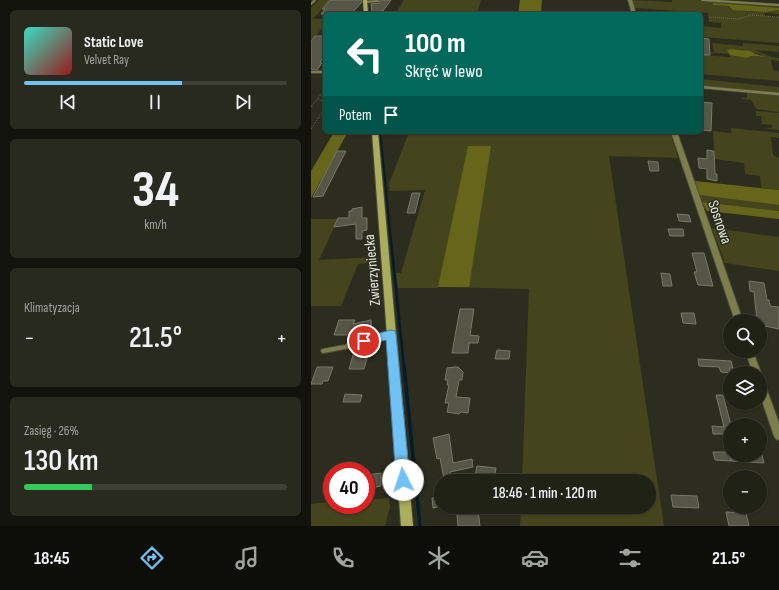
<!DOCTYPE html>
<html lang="pl">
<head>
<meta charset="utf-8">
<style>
  :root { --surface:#212216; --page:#292a1f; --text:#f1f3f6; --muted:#a2a4a1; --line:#3e3f35; --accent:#70c1f4 }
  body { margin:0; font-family:"Sofia Sans Condensed",sans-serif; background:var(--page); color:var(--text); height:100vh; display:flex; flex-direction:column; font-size:15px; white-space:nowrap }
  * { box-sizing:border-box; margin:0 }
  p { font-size:13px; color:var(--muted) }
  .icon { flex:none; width:22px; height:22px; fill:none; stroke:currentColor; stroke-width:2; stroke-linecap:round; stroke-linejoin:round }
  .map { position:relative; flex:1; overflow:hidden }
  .panel { display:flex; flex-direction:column; gap:10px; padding:10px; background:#12130c; width:311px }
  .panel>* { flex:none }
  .hud { position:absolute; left:12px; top:12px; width:380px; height:122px; border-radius:6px; box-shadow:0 1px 3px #0004,0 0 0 1px var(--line); background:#00695c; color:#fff; overflow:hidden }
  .tools { position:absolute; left:412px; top:314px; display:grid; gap:8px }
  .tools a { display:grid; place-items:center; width:44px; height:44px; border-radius:50%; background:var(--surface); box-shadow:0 1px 3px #0004,0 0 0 1px var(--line); font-size:20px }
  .speed { position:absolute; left:12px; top:462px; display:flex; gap:8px; font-size:20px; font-weight:700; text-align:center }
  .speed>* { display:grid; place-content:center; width:52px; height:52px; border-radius:50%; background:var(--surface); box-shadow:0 1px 3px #0004,0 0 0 1px var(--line); line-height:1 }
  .speed .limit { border:6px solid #d22; background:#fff; color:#111 }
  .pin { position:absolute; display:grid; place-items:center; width:34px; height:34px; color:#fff; margin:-17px; border:2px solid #fff; border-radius:50%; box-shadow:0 1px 4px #0007 }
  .me { position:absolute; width:44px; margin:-22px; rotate:356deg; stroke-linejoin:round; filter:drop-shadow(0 0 3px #0008) }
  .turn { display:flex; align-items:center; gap:14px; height:84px; padding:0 16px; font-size:18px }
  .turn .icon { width:52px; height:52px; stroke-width:2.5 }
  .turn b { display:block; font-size:28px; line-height:34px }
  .then { display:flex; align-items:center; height:38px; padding:0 16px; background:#0003; gap:8px; font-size:15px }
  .big { font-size:30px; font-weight:600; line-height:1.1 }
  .panel .tile { flex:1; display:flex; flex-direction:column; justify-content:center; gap:6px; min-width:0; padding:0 14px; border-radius:6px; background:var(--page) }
  .panel .dial { align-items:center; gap:0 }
  .dial b { font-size:52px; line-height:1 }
  .song { display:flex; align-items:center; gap:12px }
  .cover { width:48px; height:48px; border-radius:6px; background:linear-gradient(135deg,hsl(170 70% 55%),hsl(0 70% 35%)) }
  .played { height:4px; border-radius:2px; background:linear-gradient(90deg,var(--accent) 60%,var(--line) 60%) }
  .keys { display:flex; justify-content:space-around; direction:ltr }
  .heat { display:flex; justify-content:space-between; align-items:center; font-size:22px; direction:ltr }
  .charge { height:6px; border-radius:3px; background:linear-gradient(90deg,#34c759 26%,var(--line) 0) }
  .trip { position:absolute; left:123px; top:474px; width:222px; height:40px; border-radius:20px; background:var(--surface); box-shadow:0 1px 3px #0004,0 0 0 1px var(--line); font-weight:600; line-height:40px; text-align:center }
  .tab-bar { display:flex; height:64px; justify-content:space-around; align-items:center; background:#0d0e09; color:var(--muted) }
  .tab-bar .icon { width:28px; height:28px }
  .tab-bar .active { color:var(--accent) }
  .tab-bar b { font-size:18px; color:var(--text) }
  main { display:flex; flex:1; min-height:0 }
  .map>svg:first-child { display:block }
  .green { fill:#44451d }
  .forest { fill:#65661a }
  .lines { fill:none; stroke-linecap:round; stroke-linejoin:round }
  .stream-far3 { stroke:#051c29; stroke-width:1.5 }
  .stream-far2 { stroke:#051c29; stroke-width:2 }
  .stream-far1 { stroke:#051c29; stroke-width:2.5 }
  .stream { stroke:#051c29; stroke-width:3.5 }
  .building { fill:#555646; stroke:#777867 }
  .lane-far2-casing { stroke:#4a4b3d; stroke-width:3 }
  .lane-far1-casing { stroke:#4a4b3d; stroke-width:4 }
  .lane-casing { stroke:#4a4b3d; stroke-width:6 }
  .street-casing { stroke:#4a4b3d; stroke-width:2 }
  .secondary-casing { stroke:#4a4b3d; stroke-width:2 }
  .path { stroke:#909185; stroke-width:1; stroke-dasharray:0.5 1.5; stroke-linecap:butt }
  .lane-far2 { stroke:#7c7e4c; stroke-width:2 }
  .lane-far1 { stroke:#7c7e4c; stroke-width:2.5 }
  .lane { stroke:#7c7e4c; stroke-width:4 }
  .street { fill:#7c7e4c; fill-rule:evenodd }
  .secondary { fill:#aaad5b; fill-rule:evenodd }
  .route { fill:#70c1f4; stroke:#497d9f }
  .labels { text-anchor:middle; stroke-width:3; stroke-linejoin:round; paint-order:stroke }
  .street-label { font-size:15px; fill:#e9eae0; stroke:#2c2d1e }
</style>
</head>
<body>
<main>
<section class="panel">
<div class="tile">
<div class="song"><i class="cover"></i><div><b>Static Love</b><p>Velvet Ray</p></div></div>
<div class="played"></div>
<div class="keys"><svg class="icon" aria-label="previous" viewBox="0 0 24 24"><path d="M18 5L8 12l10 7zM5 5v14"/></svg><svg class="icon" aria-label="pause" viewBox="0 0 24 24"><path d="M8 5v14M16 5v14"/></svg><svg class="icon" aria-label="next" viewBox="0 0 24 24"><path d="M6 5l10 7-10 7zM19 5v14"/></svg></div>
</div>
<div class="tile dial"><b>34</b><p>km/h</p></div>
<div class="tile"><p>Klimatyzacja</p>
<div class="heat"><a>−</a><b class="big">21.5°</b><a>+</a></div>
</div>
<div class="tile"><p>Zasięg · 26%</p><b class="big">130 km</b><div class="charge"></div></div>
</section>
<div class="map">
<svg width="468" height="526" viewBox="0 0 468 526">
  <rect width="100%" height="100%" fill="#2c2d1e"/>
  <path class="green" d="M8 0H19L2 19H14V25L1 40 0 39V8Z
    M93 0H170L166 14H84Z
    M320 0 361 2V0H356H383L468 5V8L402 4V5L418 6 433 11 455 12 468 10V14L454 13 453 16 468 17V43L390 37V26L410 28V23L398 22 397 13 323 8Z
    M401 43 432 46V43L468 46V52L444 50 461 57 468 58V61L460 60 462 70 468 71V81L390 74V70H392L391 62H393V59H390V55L419 57V55L435 58 440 56 449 57 450 54C439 54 429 47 417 50L419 54 390 52H403Z
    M390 79 468 87V94L390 87Z
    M436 92 468 95V112L445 109 440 100 431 99V98H436Z
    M445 111 468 113V130L453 128H461V125L451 124 450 116H445Z
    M420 128 468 133V138L460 137 462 155 468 158V190L450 188 449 176 434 174 433 163 404 159 402 131 420 133Z
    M98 132H359L367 158 298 156 353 526H209L210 507H338V481H211L218 289 129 287 126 288H87L85 273H90L114 190 79 191 78 184Z
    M388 195 468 205V211L391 202Z
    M0 219H27L8 260 62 257 63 262 47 264 30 306H0Z
    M401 228 468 237V271L414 263Z
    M78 498 79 507 74 526H0V504L21 502V505H55V500Z"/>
  <path class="forest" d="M209 0H231L230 14H207Z
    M402 3 468 8V10L455 12 422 10 418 6 402 5Z
    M420 49 439 51 444 54 455 57 440 56 435 58 419 55 416 50Z
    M23 132H37L0 198V171Z
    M157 146H180L158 287H127Z
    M384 181 468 190V205L388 195Z
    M391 202 468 211V219L396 211Z"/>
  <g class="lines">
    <path class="stream-far3" d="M69 132 70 141"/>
    <path class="stream-far2" d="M70 140 80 241"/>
    <path class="stream-far1" d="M80 240 93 367"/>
    <path class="stream" d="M93 366 109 526"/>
  </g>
  <path class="building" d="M19 0H51V2L40 14H10L14 9H11Z
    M69 0H80L72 11 61 12 60 4 68 3Z
    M4 36H14V56L9 62 11 63 6 70H0V41Z
    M390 38 398 39 399 55H390Z
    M390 102 401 103 400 131 390 130Z
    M396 150 403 151 404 174H406V181L396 179V169L388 168 387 158 396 159Z
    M26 151H35L12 196 2 197Z
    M337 161 347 162 348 171H339Z
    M101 193H109L104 213H96Z
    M51 207V218H56V230L51 231V239H45V224L23 227 27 218H38V211H41V209Z
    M366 214 378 215 380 222 368 221Z
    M357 229H372L373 236H359Z
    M381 253H393L402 286 387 285 383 272H386Z
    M350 273 359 274 361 286H352Z
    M438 281 453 283 456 300H458L459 306 468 307V329L449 325V321H446L443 292 439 291Z
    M149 309H163L159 335 168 336 167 343H158L157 353H141Z
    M370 313H383L385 324 372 323Z
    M28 320H44L42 324 60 320 61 334 47 337V335H23Z
    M186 350 199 351 198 359H184Z
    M42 355H57L53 369H38Z
    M387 359 420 361 422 368H418L420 373 410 372 408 367 388 366Z
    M6 367H22L17 381H12L11 384H0Z
    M144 367H147L152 372 151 380H148L145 397 159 398 157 413 150 412 148 414 136 412 138 403H134L138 385H136L137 380H134L136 368Z
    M34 394 51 395 49 402H32Z
    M405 395H412L420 425 419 441H416L415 434H402L401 426 413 427Z
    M138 434 142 463 161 459 162 467 139 472 140 477 133 479 129 458 126 459 122 438Z
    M402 452H418L420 461 404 460Z
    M420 455H451L453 463 420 461Z
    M166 466 185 468 184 474H187L186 481H163Z
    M70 473V486L56 489 57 475Z
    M360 495 386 496 388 508 362 507Z
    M130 496V506L122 508 121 498Z
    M167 510 169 526H147L146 515Z
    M415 512 435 513 438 526H418Z"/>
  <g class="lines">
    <g class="lane-far2-casing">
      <path id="lane-far2" d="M391 0 468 5
        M54 2 67 1
        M0 4 4 0"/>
    </g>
    <g class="lane-far1-casing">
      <path id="lane-far1" d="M390 87 468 94"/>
    </g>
    <g class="lane-casing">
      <path id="lane" d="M12 351 34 347 79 334"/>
    </g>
    <g class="street-casing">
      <path id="street" d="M317 0H321L325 14H321Z
        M0 71H14V73H0Z
        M360 132H366L432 321H424Z
        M434 351H442L450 373 449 376V373H442Z
        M449 378 452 379 453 382 468 423V440L465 439 463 436 449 395Z"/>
    </g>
    <g class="secondary-casing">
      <path id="secondary" d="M52 0H56L57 14H53Z
        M61 132H67L102 526H90Z"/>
    </g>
    <path class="path" d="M398 17 427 19 440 15 468 17
      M7 99 14 102
      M0 107 14 89
      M0 129 14 108"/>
    <use href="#lane-far2" class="lane-far2"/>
    <use href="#lane-far1" class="lane-far1"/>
    <use href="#lane" class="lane"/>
    <use href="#street" class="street"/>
    <use href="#secondary" class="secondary"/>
  </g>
  <path class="route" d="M80 330 84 331 85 334 99 480 97 485 92 487 87 485 85 480 75 340 53 346 49 344 48 341 49 338Z"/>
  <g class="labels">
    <g class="street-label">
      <text transform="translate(409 222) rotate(71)" y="5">Sosnowa</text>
      <text transform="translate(61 270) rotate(-95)" y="5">Zwierzyniecka</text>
    </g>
  </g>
</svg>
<div class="tools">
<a><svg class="icon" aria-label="search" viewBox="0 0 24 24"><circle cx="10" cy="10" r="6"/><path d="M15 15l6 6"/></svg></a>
<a><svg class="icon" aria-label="layers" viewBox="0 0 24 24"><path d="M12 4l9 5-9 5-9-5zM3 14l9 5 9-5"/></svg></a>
<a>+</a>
<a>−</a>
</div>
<div class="speed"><div class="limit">40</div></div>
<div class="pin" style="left:53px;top:341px;background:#d93025"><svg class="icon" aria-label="arrive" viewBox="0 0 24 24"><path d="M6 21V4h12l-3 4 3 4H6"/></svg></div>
<svg class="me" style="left:92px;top:480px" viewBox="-20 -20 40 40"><circle r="19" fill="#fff"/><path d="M0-13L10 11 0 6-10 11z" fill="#70c1f4"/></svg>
<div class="trip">18:46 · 1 min · 120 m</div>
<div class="hud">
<div class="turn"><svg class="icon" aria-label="left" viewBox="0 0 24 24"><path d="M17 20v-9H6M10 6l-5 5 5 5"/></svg><div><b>100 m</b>Skręć w lewo</div></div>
<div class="then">Potem<svg class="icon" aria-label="arrive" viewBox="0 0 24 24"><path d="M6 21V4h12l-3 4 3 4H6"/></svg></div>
</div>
</div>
</main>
<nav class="tab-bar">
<b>18:45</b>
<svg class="icon active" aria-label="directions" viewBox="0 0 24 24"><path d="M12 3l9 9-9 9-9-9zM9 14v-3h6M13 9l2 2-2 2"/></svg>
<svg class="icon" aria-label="music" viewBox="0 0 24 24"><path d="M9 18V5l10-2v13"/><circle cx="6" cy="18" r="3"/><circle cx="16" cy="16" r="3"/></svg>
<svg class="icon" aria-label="phone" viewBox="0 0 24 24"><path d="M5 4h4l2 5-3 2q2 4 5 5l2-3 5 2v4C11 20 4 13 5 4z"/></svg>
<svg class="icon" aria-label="climate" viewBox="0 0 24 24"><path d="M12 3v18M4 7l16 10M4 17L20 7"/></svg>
<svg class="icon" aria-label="car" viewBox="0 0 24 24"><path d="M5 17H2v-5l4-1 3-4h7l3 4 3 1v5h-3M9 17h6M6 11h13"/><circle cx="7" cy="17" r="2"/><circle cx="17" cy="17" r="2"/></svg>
<svg class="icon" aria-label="filters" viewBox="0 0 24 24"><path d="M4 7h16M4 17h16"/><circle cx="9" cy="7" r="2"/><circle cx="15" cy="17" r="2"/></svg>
<b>21.5°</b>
</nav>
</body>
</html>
